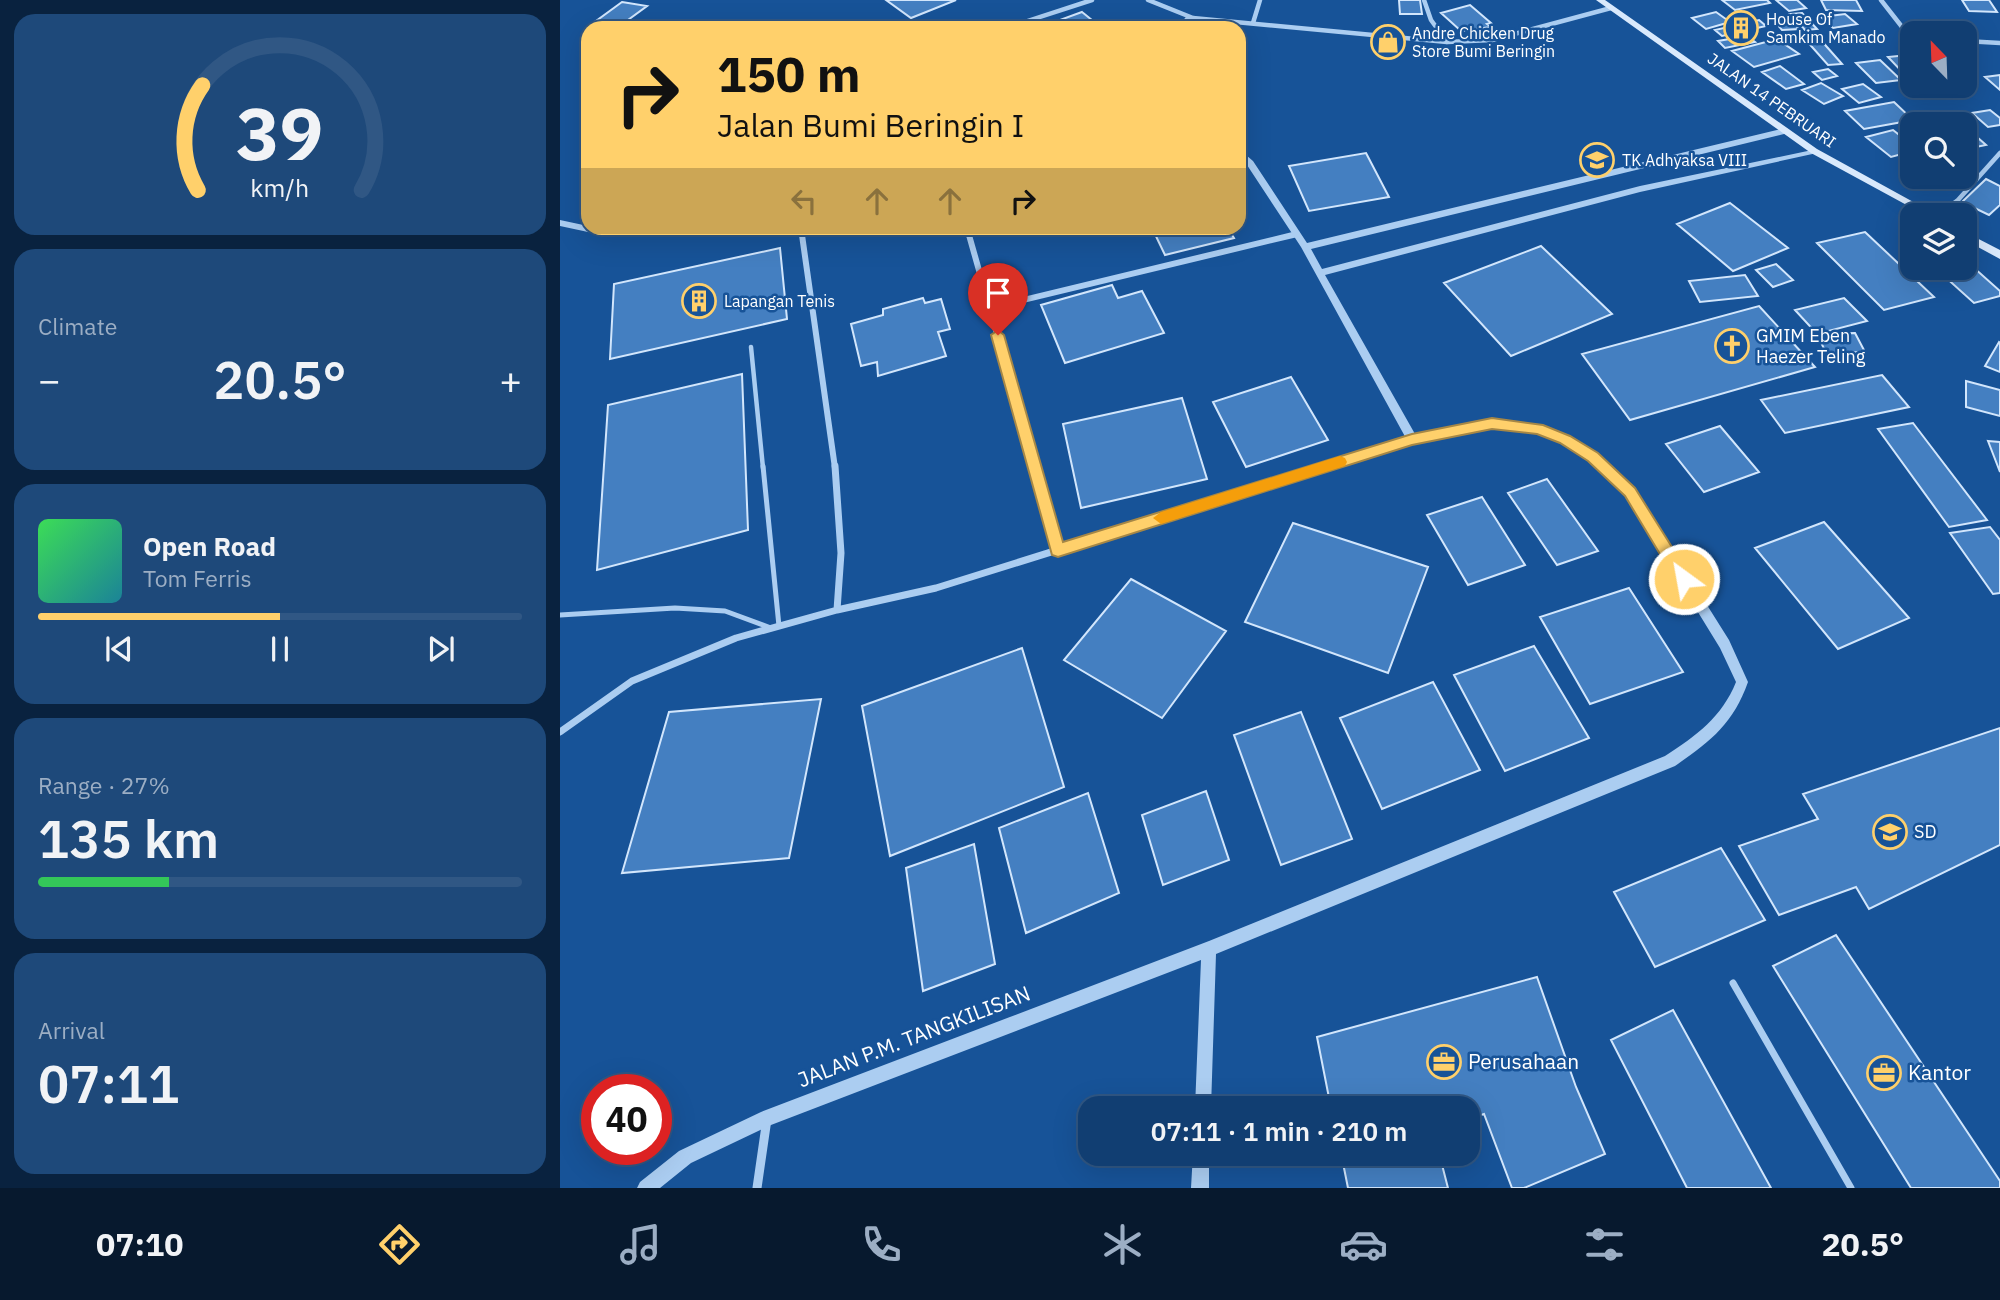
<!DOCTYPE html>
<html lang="en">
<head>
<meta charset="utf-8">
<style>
  :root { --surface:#113e72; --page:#1e497a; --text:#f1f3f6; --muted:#9caec4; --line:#305784; --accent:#ffd06b }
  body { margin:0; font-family:"IBM Plex Sans",sans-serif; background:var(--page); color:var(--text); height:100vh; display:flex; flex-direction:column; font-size:26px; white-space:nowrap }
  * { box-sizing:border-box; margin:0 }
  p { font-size:23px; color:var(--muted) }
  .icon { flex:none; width:38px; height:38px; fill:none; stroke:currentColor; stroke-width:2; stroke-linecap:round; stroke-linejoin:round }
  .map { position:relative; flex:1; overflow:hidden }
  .drawer { display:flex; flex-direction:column; gap:14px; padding:14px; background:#09223f; width:560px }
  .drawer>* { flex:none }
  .guide { position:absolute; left:21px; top:21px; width:665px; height:214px; border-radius:21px; box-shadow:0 7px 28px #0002,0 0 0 2px var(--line); background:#ffd06b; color:#111; overflow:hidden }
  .needle { width:46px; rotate:337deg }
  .tools { position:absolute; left:1340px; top:21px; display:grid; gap:14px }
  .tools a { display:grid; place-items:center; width:77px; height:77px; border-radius:14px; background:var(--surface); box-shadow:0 7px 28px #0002,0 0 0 2px var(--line); font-size:35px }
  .speed { position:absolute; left:21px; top:1074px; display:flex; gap:14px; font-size:35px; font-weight:700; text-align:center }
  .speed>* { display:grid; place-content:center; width:91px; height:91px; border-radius:50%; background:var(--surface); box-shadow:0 7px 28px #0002,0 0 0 2px var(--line); line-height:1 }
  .speed .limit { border:10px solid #d22; background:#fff; color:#111 }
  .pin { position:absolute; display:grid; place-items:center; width:60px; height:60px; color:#fff; margin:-72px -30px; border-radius:50% 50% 50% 0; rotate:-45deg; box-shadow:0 0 7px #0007 }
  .pin .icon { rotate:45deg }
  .me { position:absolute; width:77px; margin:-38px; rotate:328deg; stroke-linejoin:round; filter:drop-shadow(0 0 5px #0008) }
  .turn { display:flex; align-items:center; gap:24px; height:147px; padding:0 21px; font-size:32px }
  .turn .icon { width:91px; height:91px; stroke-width:2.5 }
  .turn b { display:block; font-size:49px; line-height:60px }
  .lanes { display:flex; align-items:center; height:66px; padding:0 21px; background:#0003; justify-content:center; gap:35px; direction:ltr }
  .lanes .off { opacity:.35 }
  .big { font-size:52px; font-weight:600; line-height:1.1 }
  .drawer .card { flex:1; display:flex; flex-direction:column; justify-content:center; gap:10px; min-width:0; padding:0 24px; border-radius:21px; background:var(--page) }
  .drawer .dial { align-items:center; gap:0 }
  .dial svg { height:182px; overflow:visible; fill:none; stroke:var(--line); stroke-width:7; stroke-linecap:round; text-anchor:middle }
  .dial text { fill:var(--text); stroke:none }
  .song { display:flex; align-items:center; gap:21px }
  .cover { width:84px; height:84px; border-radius:10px; background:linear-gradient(135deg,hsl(130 70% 55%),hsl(190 70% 35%)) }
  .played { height:7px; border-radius:4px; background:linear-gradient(90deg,var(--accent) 50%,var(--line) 50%) }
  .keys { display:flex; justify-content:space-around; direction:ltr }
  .heat { display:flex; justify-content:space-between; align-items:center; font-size:38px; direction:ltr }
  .charge { height:10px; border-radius:5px; background:linear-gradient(90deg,#34c759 27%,var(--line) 0) }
  .trip { position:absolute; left:518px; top:1096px; width:402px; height:70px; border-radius:21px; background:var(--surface); box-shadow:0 7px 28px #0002,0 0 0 2px var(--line); font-weight:600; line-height:70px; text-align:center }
  .menu { display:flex; height:112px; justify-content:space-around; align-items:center; background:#07192e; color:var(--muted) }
  .menu .icon { width:49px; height:49px }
  .menu .active { color:var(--accent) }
  .menu b { font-size:32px; color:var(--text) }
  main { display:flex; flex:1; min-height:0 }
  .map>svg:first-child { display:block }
  .building { fill:#447fc1; stroke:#d2e6fc; stroke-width:2 }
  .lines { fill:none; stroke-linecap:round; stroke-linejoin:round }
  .service-far2 { stroke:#abcdf1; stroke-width:4.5 }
  .service-far1 { stroke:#abcdf1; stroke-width:5 }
  .service { stroke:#abcdf1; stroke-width:7 }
  .minor-far3 { stroke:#abcdf1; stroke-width:4.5 }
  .minor-far2 { stroke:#abcdf1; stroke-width:6 }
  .minor-far1 { stroke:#abcdf1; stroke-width:7 }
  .minor { stroke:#abcdf1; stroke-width:9 }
  .tertiary { fill:#abcdf1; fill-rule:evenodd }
  .secondary { fill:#d9e9fc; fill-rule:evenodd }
  .route { fill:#ffd06b; stroke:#a68746; stroke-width:2 }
  .slow { fill:#f59e0b }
  .labels { text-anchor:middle; stroke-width:5; stroke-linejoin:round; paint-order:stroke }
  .far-poi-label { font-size:16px; fill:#fff; stroke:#175398; text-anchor:start }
  .far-street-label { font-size:16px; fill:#fff; stroke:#175398 }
  .poi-label { font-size:18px; fill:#fff; stroke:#175398; text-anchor:start }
  .near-street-label { font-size:21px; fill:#fff; stroke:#175398 }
  .near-poi-label { font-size:21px; fill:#fff; stroke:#175398; text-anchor:start }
</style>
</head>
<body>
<main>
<section class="drawer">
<div class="card dial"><svg viewBox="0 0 100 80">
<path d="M14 69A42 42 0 1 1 86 69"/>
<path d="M14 69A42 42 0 0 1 16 23" stroke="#ffd06b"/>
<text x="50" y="56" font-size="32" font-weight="700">39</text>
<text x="50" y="72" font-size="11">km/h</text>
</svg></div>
<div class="card"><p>Climate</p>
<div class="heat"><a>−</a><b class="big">20.5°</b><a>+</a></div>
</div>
<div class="card">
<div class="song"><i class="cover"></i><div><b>Open Road</b><p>Tom Ferris</p></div></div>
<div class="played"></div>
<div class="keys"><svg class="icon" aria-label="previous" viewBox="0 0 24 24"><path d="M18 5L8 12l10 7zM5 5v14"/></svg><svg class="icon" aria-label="pause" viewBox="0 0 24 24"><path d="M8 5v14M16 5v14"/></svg><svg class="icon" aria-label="next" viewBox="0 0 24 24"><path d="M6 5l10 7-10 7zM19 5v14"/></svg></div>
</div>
<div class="card"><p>Range · 27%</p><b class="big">135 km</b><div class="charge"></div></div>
<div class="card"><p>Arrival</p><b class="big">07:11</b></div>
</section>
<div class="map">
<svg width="1440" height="1188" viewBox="0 0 1440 1188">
  <rect width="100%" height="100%" fill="#175398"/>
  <path class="building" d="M326 0H396L351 18Z
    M839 0H860L862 14H840Z
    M1162 0H1207L1210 3 1175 10Z
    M1216 0H1237L1246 8 1229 11Z
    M1261 0H1296L1302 11 1266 10Z
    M1402 0H1429L1437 12 1409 11Z
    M62 2 87 6 57 28 32 24Z
    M910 5 931 23 927 24 931 27 901 31 881 13Z
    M522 12 538 25 530 28H505L497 21Z
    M1156 12 1170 22 1146 29 1132 18Z
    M1242 13 1257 29 1245 30 1230 14Z
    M1285 14 1297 24 1273 28 1261 17Z
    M1229 17 1239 29 1222 30 1212 18Z
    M1199 20 1206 26 1162 36 1155 30Z
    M1187 36 1195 42 1165 48 1158 41Z
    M815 38 842 41 841 46 814 43Z
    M1259 38 1282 64 1268 65 1245 39Z
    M1217 39 1239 54 1194 67 1172 51Z
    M1348 55 1353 60V76L1347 77 1328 57Z
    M1320 60 1341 80 1316 83 1296 63Z
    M1220 66 1244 84 1226 89 1202 72Z
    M1268 69 1277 76 1262 80 1253 72Z
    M1440 75V90L1425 77Z
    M1261 83 1283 96 1264 104 1242 90Z
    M1303 84 1321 97 1299 103 1282 89Z
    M1334 102 1353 120 1304 129 1285 111Z
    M1430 110 1440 118V125L1428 127 1412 113Z
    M1388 117 1397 124H1375L1370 120Z
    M1333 130 1353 146V151L1331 157 1306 137Z
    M1409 130 1426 145 1406 149 1405 131Z
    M806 153 829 197 749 211 729 166Z
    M1426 179 1440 186V205L1429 215 1402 202Z
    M1170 203 1228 248 1173 271 1117 224Z
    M592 228H668L674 238 605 255Z
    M1305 232 1374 297 1324 310 1257 243Z
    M981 246 1052 314 951 356 884 283Z
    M220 248 227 319 50 359 54 284Z
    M1216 264 1233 280 1213 287 1196 270Z
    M1413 267 1440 291V296L1414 303 1383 275Z
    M1185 275 1198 296 1140 302 1129 281Z
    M552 285 558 298 582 291 604 333 505 363 481 305Z
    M363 298 365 303 381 299 390 329 378 332 386 356 318 376 317 362 301 366 291 324 323 315V309Z
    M1284 298 1307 321 1257 334 1235 310Z
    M1199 306 1255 367 1070 420 1022 354Z
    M1295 333 1305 352 1266 353 1257 334Z
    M1439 342 1440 343V372L1425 366Z
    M182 374 188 530 37 570 48 405Z
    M1322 375 1349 407 1225 433 1201 400Z
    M731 377 768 440 686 467 653 402Z
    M1406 381 1440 390V416L1406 407Z
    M622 398 647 479 521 508 503 424Z
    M1353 423 1427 520 1389 527 1318 429Z
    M1160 426 1199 472 1144 492 1106 444Z
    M1428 441 1440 442V472Z
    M987 479 1038 551 997 565 948 493Z
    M922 497 965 565 908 585 867 515Z
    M1264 522 1349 618 1278 649 1195 548Z
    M733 523 868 567 828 673 685 622Z
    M1430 527 1440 540V593L1433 594 1390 533Z
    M571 579 666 631 602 718 504 660Z
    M1069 588 1123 672 1030 704 980 617Z
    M974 646 1029 738 945 771 894 675Z
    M462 648 504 787 330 856 302 706Z
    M873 682 920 770 822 809 780 718Z
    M261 699 229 858 62 873 109 712Z
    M741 712 792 839 721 865 674 735Z
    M1440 728V845L1309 909 1296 887 1219 915 1179 846 1258 819 1243 794Z
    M646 791 669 860 603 885 582 815Z
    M528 793 559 893 466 933 439 828Z
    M414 844 435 964 363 991 346 868Z
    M1161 848 1205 920 1095 967 1054 892Z
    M1276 935 1440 1181V1188H1351L1213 966Z
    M977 977 1016 1087 1045 1154 964 1188H952L924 1114 908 1119V1108H771L757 1037Z
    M1113 1010 1211 1188H1127L1051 1040Z
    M781 1153H879L888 1188H788Z"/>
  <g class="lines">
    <path class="service-far2" d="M191 347 203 468"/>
    <path class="service-far1" d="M203 466 219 626
      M0 615 115 608 165 611 211 628"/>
    <path class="service" d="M1173 983 1291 1188"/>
    <path class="minor-far3" d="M588 0 633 18 887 42 932 40 1051 8
      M864 0 871 20 887 42
      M1321 0 1353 41
      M693 23 700 0
      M446 28 532 0
      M619 28 629 17
      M1405 41 1440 43
      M1386 209 1398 200 1440 153"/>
    <path class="minor-far2" d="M1378 215 1388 207
      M241 228 275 468
      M407 228 475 468
      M430 308 737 234
      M760 468 852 439"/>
    <path class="minor-far1" d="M275 466 281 553 277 610
      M474 466 498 550
      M0 732 72 681 176 638 277 610 376 588 766 466"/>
    <path class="minor" d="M197 1188 207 1119"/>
    <path class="tertiary" d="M1225 128 1228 129V133L751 249 762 269 1080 186 1257 149V153L1080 192 765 275 855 434 932 420 979 425 1009 436 1037 455 1074 489 1169 640 1188 682C1173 724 1151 741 1115 766L656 954 651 1108H635L641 960 211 1125 131 1163 100 1188H77L80 1182 119 1151 201 1112 649 941 1105 756C1136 736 1162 717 1176 682L1160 648 1066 495 1029 461 1001 442 978 433 932 428 852 443 848 442 741 247 687 165 679 157V149L693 161 747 243Z
      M0 220 42 229 98 228 93 231 42 235 0 226Z
      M633 1153H649V1188H631Z"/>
    <path class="secondary" d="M1036 0H1045L1257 149 1377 215H1365L1251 153Z
      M1405 232 1440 250V259L1405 240Z"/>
  </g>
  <path class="route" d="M438 330 444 335 503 542 852 434 932 418 983 425 1010 436 1038 453 1075 488 1132 579 1130 584H1118L1065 496 1028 461 1000 443 977 434 932 429 852 445 498 557 492 555 431 335Z"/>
  <path class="slow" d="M780 456 785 458 787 462 785 466 601 524 593 518 601 512Z"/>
  <defs>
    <g id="building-ring" transform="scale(1.75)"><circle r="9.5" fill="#175398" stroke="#ffd06b" stroke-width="1.5"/><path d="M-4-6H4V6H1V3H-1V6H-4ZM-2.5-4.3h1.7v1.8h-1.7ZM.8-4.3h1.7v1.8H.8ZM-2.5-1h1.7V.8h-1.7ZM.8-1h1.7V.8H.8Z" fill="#ffd06b"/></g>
    <g id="shop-ring" transform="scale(1.75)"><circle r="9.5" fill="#175398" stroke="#ffd06b" stroke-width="1.5"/><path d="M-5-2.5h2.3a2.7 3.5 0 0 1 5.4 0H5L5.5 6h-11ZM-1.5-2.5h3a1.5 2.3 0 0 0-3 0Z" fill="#ffd06b"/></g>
    <g id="school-ring" transform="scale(1.75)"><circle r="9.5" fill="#175398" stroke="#ffd06b" stroke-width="1.5"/><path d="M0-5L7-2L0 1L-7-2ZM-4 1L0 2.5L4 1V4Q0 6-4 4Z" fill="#ffd06b"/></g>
    <g id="church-ring" transform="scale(1.75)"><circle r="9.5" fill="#175398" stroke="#ffd06b" stroke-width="1.5"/><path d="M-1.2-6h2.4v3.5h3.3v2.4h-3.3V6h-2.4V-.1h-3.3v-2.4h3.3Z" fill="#ffd06b"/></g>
    <g id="office-ring" transform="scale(1.75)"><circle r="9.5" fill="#175398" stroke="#ffd06b" stroke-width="1.5"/><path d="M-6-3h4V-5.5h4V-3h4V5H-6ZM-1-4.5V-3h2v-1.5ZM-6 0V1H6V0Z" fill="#ffd06b"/></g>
  </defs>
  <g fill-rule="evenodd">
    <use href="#building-ring" x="1181" y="28"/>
    <use href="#shop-ring" x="828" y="42"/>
    <use href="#school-ring" x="1037" y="160"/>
    <use href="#building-ring" x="139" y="301"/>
    <use href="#church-ring" x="1172" y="346"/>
    <use href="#school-ring" x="1330" y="832"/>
    <use href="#office-ring" x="884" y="1062"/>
    <use href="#office-ring" x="1324" y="1073"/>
  </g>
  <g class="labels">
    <g class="far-poi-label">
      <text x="1206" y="25">House Of<tspan x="1206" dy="18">Samkim Manado</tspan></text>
      <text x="852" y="39">Andre Chicken Drug<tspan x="852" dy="18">Store Bumi Beringin</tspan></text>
      <text x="1062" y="166">TK Adhyaksa VIII</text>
      <text x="164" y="307">Lapangan Tenis</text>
    </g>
    <g class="far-street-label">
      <text transform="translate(1212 100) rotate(35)" y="6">JALAN 14 PEBRUARI</text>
    </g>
    <g class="poi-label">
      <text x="1196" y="342">GMIM Eben<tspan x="1196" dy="21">Haezer Teling</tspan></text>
      <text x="1354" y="838">SD</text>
    </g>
    <g class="near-street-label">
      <text transform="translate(354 1037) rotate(-21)" y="7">JALAN P.M. TANGKILISAN</text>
    </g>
    <g class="near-poi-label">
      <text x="908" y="1069">Perusahaan</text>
      <text x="1348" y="1080">Kantor</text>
    </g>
  </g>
</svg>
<div class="tools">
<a><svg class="needle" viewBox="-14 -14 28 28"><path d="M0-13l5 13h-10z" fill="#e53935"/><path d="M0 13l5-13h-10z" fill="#9caec4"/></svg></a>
<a><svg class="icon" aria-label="search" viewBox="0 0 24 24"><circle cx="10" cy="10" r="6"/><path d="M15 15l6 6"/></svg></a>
<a><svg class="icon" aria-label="layers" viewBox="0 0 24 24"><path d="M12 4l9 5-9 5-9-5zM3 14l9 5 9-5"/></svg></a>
</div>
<div class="speed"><div class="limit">40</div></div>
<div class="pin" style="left:438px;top:335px;background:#d93025"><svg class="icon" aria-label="arrive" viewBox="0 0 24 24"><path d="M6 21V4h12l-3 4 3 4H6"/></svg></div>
<svg class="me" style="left:1124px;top:579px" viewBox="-20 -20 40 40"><circle r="17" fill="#ffd06b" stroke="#fff" stroke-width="3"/><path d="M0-11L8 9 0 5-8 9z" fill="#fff"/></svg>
<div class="trip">07:11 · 1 min · 210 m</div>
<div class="guide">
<div class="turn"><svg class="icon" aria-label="right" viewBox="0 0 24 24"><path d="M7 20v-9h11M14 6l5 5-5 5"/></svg><div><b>150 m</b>Jalan Bumi Beringin I</div></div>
<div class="lanes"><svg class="icon off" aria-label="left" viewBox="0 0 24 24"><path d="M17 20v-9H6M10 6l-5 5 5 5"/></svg><svg class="icon off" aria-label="ahead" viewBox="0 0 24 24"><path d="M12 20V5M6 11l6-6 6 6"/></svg><svg class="icon off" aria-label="ahead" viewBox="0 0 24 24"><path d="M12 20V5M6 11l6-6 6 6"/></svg><svg class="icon" aria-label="right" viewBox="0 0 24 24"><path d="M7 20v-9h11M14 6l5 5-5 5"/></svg></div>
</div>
</div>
</main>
<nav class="menu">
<b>07:10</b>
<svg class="icon active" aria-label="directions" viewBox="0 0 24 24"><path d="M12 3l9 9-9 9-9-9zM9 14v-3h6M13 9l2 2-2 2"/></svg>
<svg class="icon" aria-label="music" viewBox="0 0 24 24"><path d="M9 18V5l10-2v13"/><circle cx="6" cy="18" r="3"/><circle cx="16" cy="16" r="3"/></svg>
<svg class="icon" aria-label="phone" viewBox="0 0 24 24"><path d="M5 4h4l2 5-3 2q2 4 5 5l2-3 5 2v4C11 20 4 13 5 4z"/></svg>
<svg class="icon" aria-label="climate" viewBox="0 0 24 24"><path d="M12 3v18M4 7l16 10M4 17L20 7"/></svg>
<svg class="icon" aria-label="car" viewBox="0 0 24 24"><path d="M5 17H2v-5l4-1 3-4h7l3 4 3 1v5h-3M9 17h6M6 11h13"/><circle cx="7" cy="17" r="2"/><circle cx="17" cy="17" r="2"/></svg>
<svg class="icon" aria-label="filters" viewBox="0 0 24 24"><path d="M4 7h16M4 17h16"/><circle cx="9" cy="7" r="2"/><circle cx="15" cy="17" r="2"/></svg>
<b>20.5°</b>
</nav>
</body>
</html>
